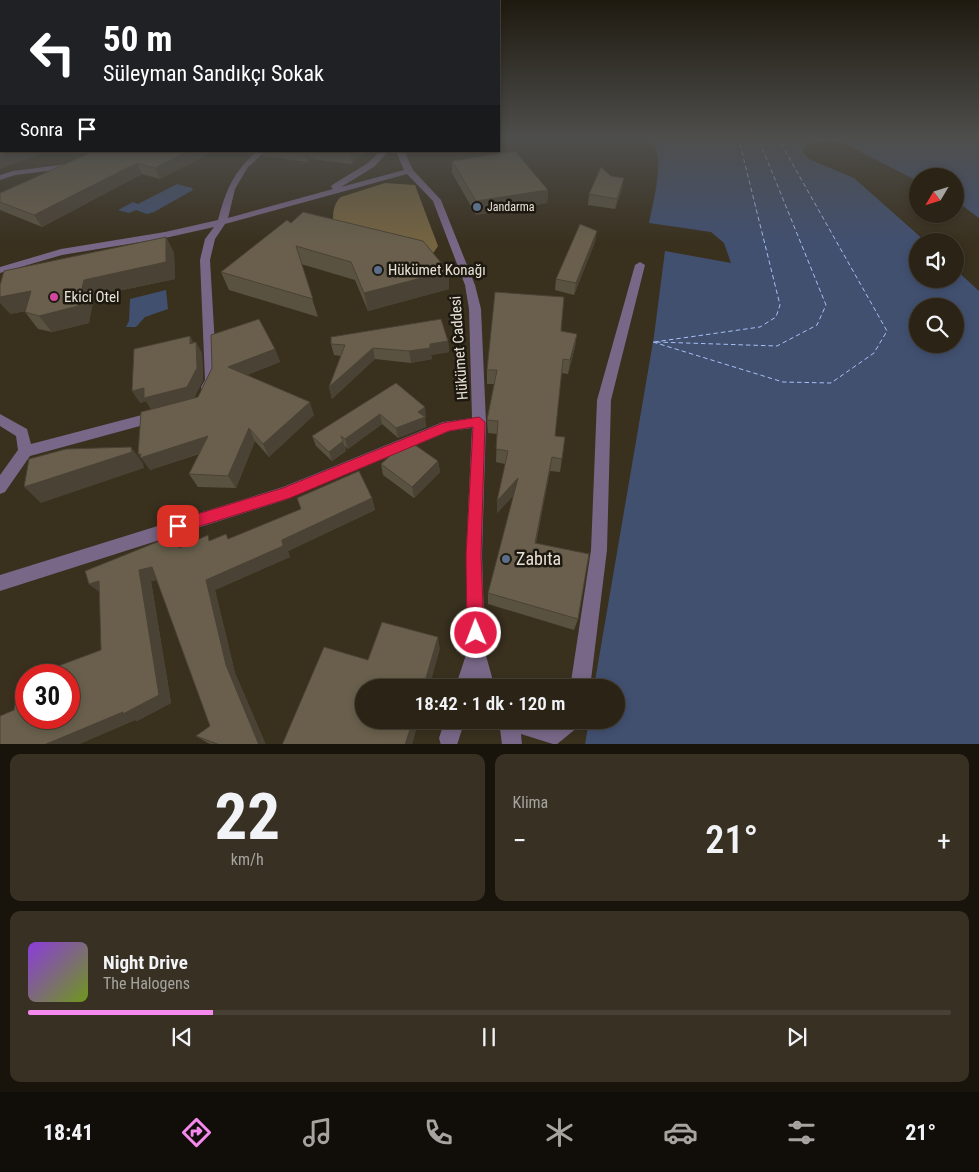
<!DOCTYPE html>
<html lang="tr">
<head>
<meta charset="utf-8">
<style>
  :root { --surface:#2b2416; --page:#373023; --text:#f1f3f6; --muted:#a6a4a1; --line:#474135; --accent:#f589ee }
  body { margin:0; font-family:"Roboto Condensed",sans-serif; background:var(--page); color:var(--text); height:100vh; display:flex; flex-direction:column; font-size:19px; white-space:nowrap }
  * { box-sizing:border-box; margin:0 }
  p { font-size:16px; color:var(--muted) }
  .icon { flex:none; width:28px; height:28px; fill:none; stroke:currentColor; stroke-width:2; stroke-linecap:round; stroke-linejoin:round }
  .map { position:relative; height:744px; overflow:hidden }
  .side { display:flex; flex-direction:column; gap:10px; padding:10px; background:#18140c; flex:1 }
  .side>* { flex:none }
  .banner { position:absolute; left:0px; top:0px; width:500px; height:152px; box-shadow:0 2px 8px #0003,0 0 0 1px var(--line); background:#202124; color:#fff; overflow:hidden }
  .needle { width:32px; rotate:232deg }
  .tools { position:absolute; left:909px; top:168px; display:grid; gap:10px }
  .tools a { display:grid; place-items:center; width:55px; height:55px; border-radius:50%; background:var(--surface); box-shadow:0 2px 8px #0003,0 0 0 1px var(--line); font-size:25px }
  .speed { position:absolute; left:15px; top:664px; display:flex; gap:10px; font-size:25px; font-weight:700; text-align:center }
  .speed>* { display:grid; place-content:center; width:65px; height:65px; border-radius:50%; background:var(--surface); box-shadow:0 2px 8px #0003,0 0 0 1px var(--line); line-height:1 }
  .speed .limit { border:8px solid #d22; background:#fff; color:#111 }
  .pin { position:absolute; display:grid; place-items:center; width:42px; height:42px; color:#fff; margin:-21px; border-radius:10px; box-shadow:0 2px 8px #0006 }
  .me { position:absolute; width:55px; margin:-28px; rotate:359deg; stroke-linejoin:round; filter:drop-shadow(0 0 4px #0008) }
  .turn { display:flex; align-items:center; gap:18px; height:105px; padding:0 20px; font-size:22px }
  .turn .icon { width:65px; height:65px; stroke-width:2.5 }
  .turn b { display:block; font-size:35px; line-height:42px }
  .then { display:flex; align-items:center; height:48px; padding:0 20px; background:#0003; gap:10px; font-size:19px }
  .big { font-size:38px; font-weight:600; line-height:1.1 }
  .side .widget { flex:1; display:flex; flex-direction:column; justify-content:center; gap:8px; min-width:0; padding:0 18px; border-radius:10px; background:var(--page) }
  .side .dial { align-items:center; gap:0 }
  .dial b { font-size:65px; line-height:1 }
  .song { display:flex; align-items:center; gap:15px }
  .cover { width:60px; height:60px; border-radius:8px; background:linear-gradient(135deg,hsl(270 70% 55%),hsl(80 70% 35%)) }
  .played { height:5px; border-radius:2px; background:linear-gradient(90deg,var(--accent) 20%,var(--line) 20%) }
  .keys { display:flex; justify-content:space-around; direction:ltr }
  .heat { display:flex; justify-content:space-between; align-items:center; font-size:28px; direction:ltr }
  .side .tiles { flex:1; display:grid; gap:10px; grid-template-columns:1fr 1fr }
  .widget:last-child { grid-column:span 2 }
  .trip { position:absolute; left:355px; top:679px; width:270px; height:50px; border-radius:25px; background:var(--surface); box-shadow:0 2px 8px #0003,0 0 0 1px var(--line); font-weight:600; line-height:50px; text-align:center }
  .tab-bar { display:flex; height:80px; justify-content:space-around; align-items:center; background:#110e09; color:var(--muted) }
  .tab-bar .icon { width:35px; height:35px }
  .tab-bar .on { color:var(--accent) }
  .tab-bar b { font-size:22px; color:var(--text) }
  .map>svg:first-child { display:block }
  .forest { fill:#756441 }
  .water { fill:#425070; fill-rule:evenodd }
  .pier { fill:#39301e }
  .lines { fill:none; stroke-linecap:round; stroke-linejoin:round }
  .ferry { stroke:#a5c0f8; stroke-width:1; stroke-dasharray:4.5 3; stroke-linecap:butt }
  .minor { fill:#786787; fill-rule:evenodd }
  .wall { fill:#5a5241 }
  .shaded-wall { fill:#4a4235 }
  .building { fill:#695f4c; stroke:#4a4235 }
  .route { fill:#e11d48; stroke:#92132f }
  .service-dot { fill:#5c6f8a; stroke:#1d1910; stroke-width:2 }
  .hotel-dot { fill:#d1479c; stroke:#1d1910; stroke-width:2 }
  .labels { text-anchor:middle; stroke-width:5; stroke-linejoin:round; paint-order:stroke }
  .far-poi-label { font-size:12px; fill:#e7e1d6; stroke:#1d1910; text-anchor:start }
  .poi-label { font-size:15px; fill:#e7e1d6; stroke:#1d1910; text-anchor:start }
  .street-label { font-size:15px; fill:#e7e1d6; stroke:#1d1910 }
  .near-poi-label { font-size:18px; fill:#e7e1d6; stroke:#1d1910; text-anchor:start }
</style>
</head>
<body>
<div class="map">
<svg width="979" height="745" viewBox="0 0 979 745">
  <rect width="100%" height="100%" fill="#39301e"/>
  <path class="forest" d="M385 183 415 185 438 246 432 255 333 220C333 211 334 203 341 197Z"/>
  <path class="water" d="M651 140H979V218L955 200V176H918L917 181 845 144 815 142 803 151 809 159 854 178 925 241H918V279H955V269L979 291V744L585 745 589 720H616V688L594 687 654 336 665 251 731 263 724 243 711 232 649 223C653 202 666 157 651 140ZM918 306H955V344H918Z
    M177 184 192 188 193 190 154 212 147 214 136 210 129 213 118 210 133 202 138 204Z
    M166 290 168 309 145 317 136 327H126L129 321 130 299Z"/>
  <path class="pier" d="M826 141 845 144 917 181 918 184 844 146 815 144 808 147 806 151 810 157 816 159H809L803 151 806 145 815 142Z"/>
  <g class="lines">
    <path class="ferry" d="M653 342 783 382 831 383 874 353 887 331 779 140
      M654 342 760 327 776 317 780 305 739 140
      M656 342 777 346 817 325 826 305 759 140"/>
    <path class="minor" d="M257 151H266L248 167 235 189 228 218 333 189 331 187 332 185 368 163 380 151H389L374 167 341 187 404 170 396 151H404L413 170 441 200 475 285 481 309 486 422 482 555 485 652 495 688H455L467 652 466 555 472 428 450 431 285 500 0 591V575L283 487 443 422 472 418 469 309 465 285 433 201 407 174 225 224 215 239 210 260 217 380 212 390H202L201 387 205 380 200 260 205 239 214 227 165 238 62 255 0 273V267L61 249 165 232 218 220C226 190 233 172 257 151Z
      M76 163H79V167L15 175 0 180V175L13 171Z
      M640 262 645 265 611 400 607 550 590 688H570L591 550 597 400 635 265Z
      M157 411 162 412 164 416 162 420 30 456 5 492 0 494V475L18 450 16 436 0 426V414L27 429 31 444Z
      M445 720H465L457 745H441L439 738Z
      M499 720H540L551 724 556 720H581L578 727 556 745 521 734 522 745H502Z"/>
  </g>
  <path class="wall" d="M95 151H214L160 179 142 174 42 227 0 210V193L95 152Z
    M233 151H254L251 154Z
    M262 151H365L352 164 311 159 307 162 263 156Z
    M452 161 548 190 547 203 476 215 452 173Z
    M622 189 615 209 588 205 589 194Z
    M291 223 448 271 449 289 368 311 355 280 301 264 318 317 229 290 221 272Z
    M597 231 595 242 574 295 555 290 556 279Z
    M166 237 174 253 175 279 94 296 89 323 52 332 38 329 25 312 26 311 10 314Z
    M577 334 575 347 568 374 561 373 555 436 562 459 560 472 550 471 536 543 578 619 574 630 488 604V593L514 495 497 513V501L505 464 496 462 497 434 488 433 487 420 494 384H487V370Z
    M448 341 449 352 431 355 432 359 411 363 375 359 332 399 329 387 341 356 334 355 331 344Z
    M194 343 202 353 203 380 194 398 198 397 275 349 280 362 247 375 314 415 269 457 255 441 236 488 198 487 189 474 199 454 150 470 151 409 146 401 140 403Z
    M396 383 426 417 425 418 426 427 398 438 382 424 348 449 345 446 346 451 332 461 316 446 312 436Z
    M438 461 440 472 414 498 383 475 381 464Z
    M372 498 375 510 288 551 290 557 215 590 235 673 266 745H213L208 743 196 736 210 726 157 580 151 581 171 703 137 721 135 720 77 745H0L14 710 101 650 100 592 89 584 177 534 186 545 212 540 230 538Z"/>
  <path class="shaded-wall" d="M11 151H48L0 169V155Z
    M188 151H214L160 179 155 168Z
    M304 151H309L311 159 307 162Z
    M352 151H365L352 164 350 153Z
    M137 163 142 174 42 227 34 215Z
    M624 178 622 189 615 209 617 199Z
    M548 190 547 203 476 215V201Z
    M597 231 595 242 574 295 576 283Z
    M166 237 174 253 175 279 94 296 89 323 52 332 39 316 84 280Z
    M448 271 449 289 368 311 364 293Z
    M31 291 43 307 10 314 0 303V297Z
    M577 334 575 347 568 374 570 360Z
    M190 336 196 347V342L202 353 203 380 194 398 152 410 146 401 140 403 132 391 190 344Z
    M448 341 449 352 431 355 432 359 411 363 409 351 430 344Z
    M373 348 375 359 332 399 329 387Z
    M275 349 280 362 234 380 228 367Z
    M310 402 314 415 269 457 263 444Z
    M425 407 426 417 425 418 426 427 398 438 396 428Z
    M380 414 382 424 348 449 345 439Z
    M249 428 255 441 236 488 228 476Z
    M208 436 215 448 150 470 138 454Z
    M343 441 346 451 332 461 329 452Z
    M131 447 143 463 144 468 41 503 24 487Z
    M552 457 550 471 533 555 535 543Z
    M438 461 440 472 414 498 412 487Z
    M518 478 517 491 497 513V501Z
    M372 498 375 510 288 551 290 557 215 590 235 673 266 745H259L226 665 206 580 282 540Z
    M177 534 187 545 179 548Z
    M152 567 163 578 151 581 171 703 137 721 135 720 77 745H44L123 712 139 570Z
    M99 581 102 594 89 584Z
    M438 637 440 649 429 688H423Z
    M413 720H419L412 745H405Z"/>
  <path class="building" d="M0 140H1V151H11L0 155Z
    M103 151H188L155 168 137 163 34 215 0 202V193L90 153Z
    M334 151H352L350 153Z
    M515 151 548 190 476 201 452 161Z
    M601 167 611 176 624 178 617 199 589 194Z
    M303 212 423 241 448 271 364 293 351 262 296 246 313 299 221 272 287 220 291 223Z
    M580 224 597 231 576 283 556 279Z
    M166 237V262L84 280 78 306 39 316 25 312 31 291 0 297V285L4 271Z
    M495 292 564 297 561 331 577 334 570 360 563 359 555 436 565 437 562 459 552 457 535 543 589 554 578 619 488 593 518 478 497 501 508 451 496 449 498 421 487 420 497 370H487Z
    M259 319 275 349 228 367 310 402 263 444 249 428 228 476 189 474 208 436 140 458 141 454H138L141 412 198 397 212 368 211 335Z
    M441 319 448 341 430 344V348L409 351 373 348 329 387 345 345 331 344V337Z
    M190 336V344L196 342 197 368 187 387 144 398V388L132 391 134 349Z
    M396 383 425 407 418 412 425 417 396 428 380 414 345 439 341 436 343 441 329 452 312 436Z
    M408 440 438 461 412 487 381 464Z
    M131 447 132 452 24 487 29 459 66 449Z
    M359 471 372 498 282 540 283 546 206 580 226 665 259 745H220L196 736 210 726 152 567 139 570 159 695 123 714V712L44 745H0V716L14 710 19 681 26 678V718H69V675H34L101 650 99 581 89 584 85 571 177 534 179 548 208 535 209 541 226 534 228 539 301 509 297 498Z
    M382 622 438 637 423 688H364V720H413L405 745H282L324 647 368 660Z"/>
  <linearGradient id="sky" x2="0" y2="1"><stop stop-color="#1f1a10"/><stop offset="0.57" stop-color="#4e4e4c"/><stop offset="1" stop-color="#4e4e4c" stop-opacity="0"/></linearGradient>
  <rect width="979" height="244" fill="url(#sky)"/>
  <path class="route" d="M479 417 485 422 481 555 484 633 481 639 476 641 470 639 467 633 466 555 473 427 449 431 290 498 178 533 173 531 170 526 173 522 178 520 283 488 443 423Z"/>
  <g class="service-dot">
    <circle cx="477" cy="207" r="5"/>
    <circle cx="378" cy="270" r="5"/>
    <circle cx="506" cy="559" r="5"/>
  </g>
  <circle class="hotel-dot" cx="54" cy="297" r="5"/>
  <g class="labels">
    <g class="far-poi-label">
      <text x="487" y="211">Jandarma</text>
    </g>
    <g class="poi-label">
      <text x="388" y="275">Hükümet Konağı</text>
      <text x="64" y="302">Ekici Otel</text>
    </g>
    <g class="street-label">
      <text transform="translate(459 348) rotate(-94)" y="5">Hükümet Caddesi</text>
    </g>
    <g class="near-poi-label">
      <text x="516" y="565">Zabıta</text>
    </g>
  </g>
</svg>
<div class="tools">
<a><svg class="needle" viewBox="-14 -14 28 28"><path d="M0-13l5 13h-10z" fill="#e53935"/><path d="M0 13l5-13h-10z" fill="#a6a4a1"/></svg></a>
<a><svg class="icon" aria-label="sound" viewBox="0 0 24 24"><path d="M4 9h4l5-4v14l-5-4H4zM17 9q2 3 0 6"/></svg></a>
<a><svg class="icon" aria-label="search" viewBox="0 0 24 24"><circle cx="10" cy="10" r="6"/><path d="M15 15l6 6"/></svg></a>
</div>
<div class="speed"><div class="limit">30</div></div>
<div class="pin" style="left:178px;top:526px;background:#d93025"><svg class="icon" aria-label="arrive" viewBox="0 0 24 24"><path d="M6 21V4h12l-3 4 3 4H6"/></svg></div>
<svg class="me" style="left:476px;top:633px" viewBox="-20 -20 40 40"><circle r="17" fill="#e11d48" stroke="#fff" stroke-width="3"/><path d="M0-11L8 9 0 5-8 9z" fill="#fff"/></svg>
<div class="trip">18:42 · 1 dk · 120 m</div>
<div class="banner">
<div class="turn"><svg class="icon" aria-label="left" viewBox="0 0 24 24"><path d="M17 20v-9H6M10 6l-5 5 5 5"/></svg><div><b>50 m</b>Süleyman Sandıkçı Sokak</div></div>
<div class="then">Sonra<svg class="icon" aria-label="arrive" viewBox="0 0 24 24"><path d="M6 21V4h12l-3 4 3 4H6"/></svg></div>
</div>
</div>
<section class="side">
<div class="tiles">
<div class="widget dial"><b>22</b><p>km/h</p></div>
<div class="widget"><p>Klima</p>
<div class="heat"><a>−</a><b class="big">21°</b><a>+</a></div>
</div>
<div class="widget">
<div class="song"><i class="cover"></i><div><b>Night Drive</b><p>The Halogens</p></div></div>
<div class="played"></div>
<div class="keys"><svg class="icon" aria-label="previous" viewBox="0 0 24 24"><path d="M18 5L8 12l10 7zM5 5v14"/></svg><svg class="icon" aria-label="pause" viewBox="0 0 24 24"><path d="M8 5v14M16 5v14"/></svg><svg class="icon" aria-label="next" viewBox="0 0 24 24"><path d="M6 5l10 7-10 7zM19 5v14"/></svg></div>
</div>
</div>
</section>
<nav class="tab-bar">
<b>18:41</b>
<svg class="icon on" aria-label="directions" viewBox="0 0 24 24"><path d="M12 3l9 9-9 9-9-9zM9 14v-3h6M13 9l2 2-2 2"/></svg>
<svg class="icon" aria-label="music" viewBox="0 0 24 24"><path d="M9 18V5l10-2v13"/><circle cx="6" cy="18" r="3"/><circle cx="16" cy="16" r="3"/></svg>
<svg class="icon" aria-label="phone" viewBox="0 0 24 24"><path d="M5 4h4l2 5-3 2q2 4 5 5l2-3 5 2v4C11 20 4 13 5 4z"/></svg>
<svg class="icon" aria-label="climate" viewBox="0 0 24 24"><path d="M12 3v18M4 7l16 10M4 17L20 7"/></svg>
<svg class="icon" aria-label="car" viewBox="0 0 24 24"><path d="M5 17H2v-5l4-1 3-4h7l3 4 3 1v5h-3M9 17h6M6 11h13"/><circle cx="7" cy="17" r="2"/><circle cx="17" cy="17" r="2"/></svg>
<svg class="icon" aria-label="filters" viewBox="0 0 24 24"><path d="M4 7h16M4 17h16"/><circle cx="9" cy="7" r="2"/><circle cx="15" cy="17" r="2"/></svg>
<b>21°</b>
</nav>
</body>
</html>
